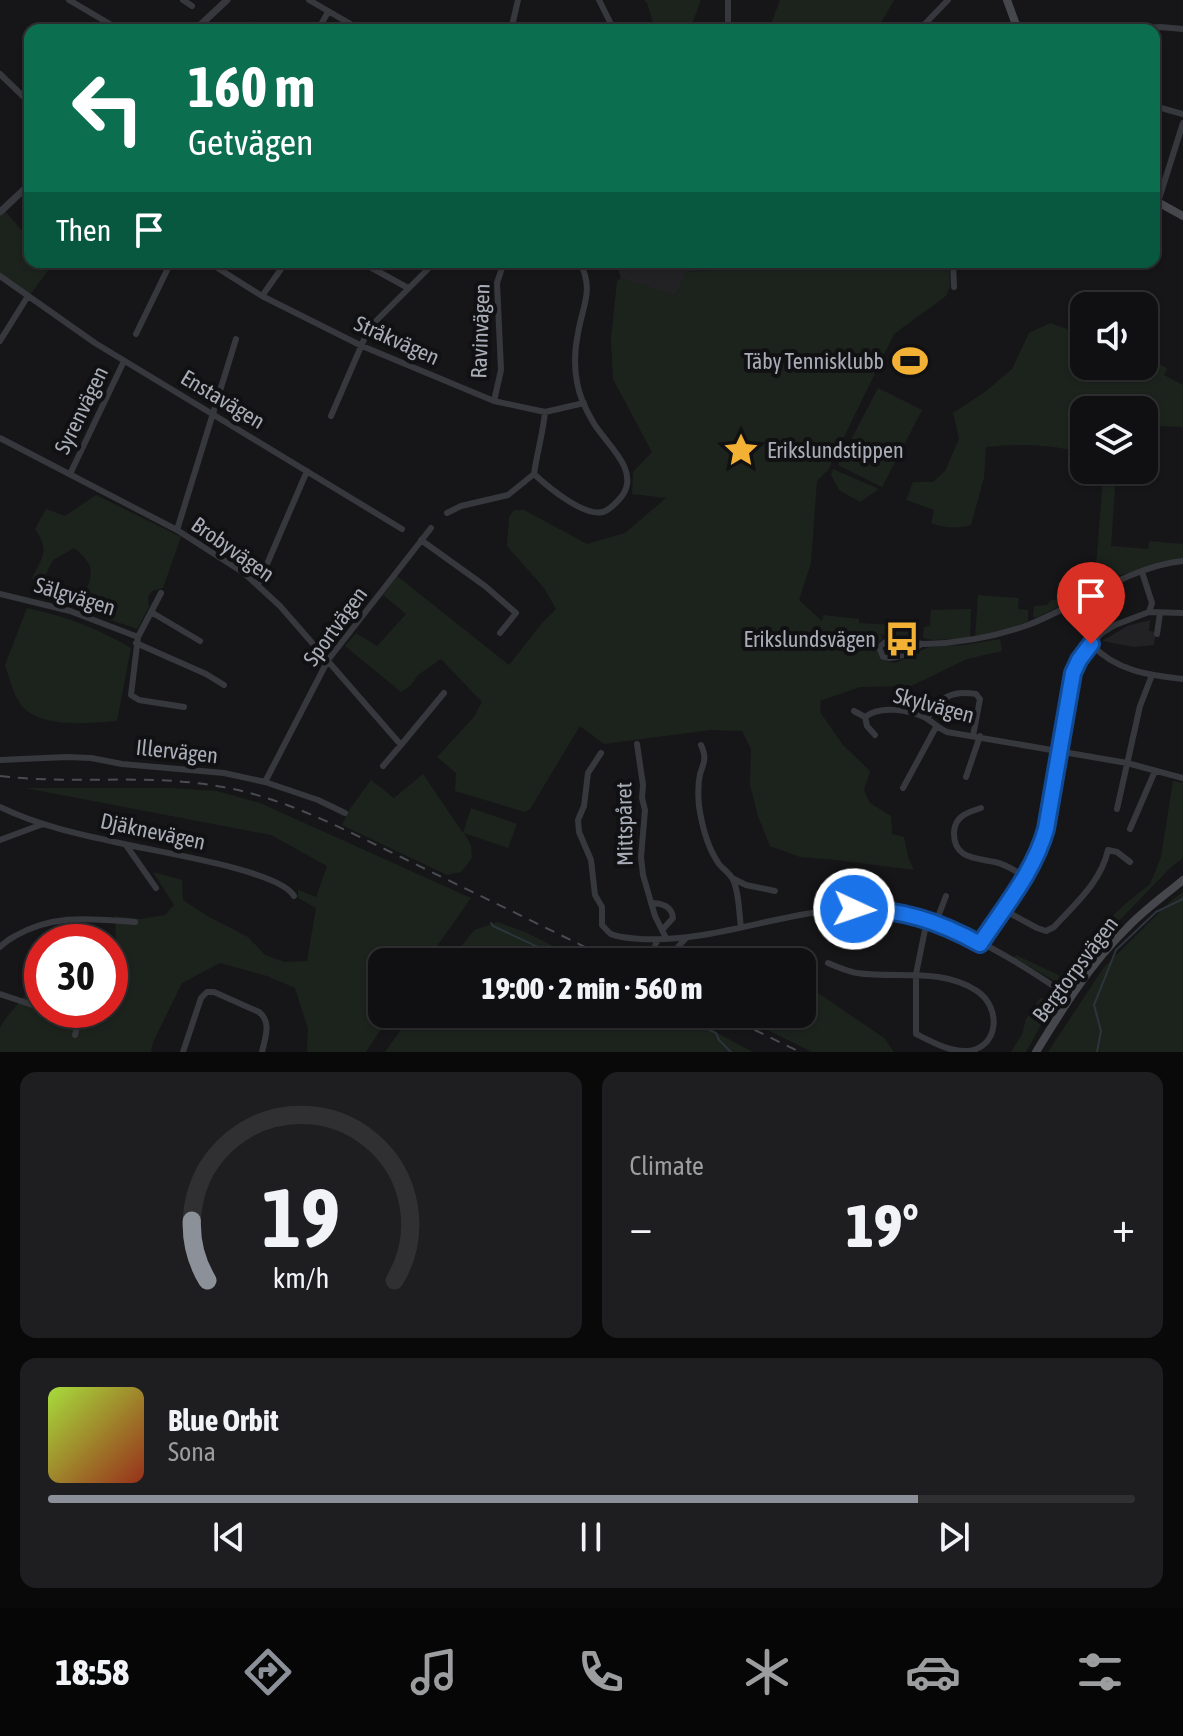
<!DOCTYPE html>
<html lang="en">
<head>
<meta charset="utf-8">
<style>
  :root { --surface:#101012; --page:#1e1e20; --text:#f1f3f6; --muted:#9c9d9f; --line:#303032; --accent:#8c9099 }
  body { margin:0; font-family:"Asap Condensed",sans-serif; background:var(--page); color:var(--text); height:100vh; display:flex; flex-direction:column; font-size:30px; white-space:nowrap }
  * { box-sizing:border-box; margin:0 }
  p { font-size:26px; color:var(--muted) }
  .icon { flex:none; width:44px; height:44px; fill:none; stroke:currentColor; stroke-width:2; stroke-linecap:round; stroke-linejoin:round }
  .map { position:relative; height:1052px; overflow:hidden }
  .details { display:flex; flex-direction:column; gap:20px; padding:20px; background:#09090a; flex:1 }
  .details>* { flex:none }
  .hud { position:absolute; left:24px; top:24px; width:1136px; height:244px; border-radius:16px; box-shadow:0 2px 6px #0004,0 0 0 2px var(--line); background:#0b6e4f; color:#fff; overflow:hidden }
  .fabs { position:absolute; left:1070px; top:292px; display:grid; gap:16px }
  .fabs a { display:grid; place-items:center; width:88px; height:88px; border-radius:16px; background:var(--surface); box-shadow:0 2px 6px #0004,0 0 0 2px var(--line); font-size:40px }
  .speed { position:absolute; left:24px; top:924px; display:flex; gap:16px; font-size:40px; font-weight:700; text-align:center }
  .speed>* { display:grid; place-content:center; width:104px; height:104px; border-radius:50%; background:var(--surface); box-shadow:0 2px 6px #0004,0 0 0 2px var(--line); line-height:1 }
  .speed .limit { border:12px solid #d22; background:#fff; color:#111 }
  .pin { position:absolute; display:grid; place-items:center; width:68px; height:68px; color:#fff; margin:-82px -34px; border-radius:50% 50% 50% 0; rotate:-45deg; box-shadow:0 0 8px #0007 }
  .pin .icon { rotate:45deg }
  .me { position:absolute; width:88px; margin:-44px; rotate:93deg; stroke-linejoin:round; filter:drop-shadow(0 0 6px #0008) }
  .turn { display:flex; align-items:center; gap:28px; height:168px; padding:0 32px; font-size:36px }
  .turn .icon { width:104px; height:104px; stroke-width:2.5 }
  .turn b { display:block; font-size:56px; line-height:68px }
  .then { display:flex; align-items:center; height:76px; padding:0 32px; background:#0003; gap:16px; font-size:30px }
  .big { font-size:60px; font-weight:800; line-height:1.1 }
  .details .widget { flex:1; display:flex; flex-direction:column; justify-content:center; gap:12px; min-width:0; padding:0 28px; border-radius:16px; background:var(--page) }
  .details .dial { align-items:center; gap:0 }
  .dial svg { height:208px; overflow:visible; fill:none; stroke:var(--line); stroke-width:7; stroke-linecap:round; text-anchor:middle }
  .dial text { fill:var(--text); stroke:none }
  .song { display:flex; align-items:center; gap:24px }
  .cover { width:96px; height:96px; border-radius:12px; background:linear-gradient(135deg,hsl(80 70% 55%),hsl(10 70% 35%)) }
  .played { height:8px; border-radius:4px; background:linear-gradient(90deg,var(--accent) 80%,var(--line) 80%) }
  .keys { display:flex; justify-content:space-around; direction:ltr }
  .heat { display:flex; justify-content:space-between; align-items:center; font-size:44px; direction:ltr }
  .details .tiles { flex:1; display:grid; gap:20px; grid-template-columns:1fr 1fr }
  .widget:last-child { grid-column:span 2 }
  .trip { position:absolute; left:368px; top:948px; width:448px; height:80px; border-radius:16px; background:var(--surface); box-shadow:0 2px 6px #0004,0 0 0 2px var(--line); font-weight:800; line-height:80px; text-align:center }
  .tabs { display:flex; height:128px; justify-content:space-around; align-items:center; background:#060607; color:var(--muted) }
  .tabs .icon { width:56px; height:56px }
  .tabs .active { color:var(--accent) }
  .tabs b { font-size:36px; color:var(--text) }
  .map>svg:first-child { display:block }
  .built { fill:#222225 }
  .green { fill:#1c231d }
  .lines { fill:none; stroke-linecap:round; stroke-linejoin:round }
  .stream { stroke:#2c353c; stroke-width:2 }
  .minor { stroke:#37383d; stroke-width:6 }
  .tertiary { stroke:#37383d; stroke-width:7 }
  .secondary { stroke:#45474d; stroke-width:8 }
  .rail { stroke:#4a4c52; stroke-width:2; stroke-dasharray:10 8; stroke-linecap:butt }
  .route-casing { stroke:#114b97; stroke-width:20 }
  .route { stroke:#1a73e8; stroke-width:14 }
  .labels { text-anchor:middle; stroke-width:8; stroke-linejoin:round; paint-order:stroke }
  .street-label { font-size:22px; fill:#a8adb8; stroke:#111113 }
  .poi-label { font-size:22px; fill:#a8adb8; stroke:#111113; text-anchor:end }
</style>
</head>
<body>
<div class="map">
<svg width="1183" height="1052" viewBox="0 0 1183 1052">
  <rect width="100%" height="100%" fill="#161618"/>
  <path class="built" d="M616 262H731L707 270 687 272 675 296 621 278Z
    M1150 620 1149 631 1156 632 1154 645 1134 647 1102 641 1127 626Z"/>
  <path class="green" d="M644 0H701L693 21 695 30H655L647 3Z
    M780 0H894L877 30H769Z
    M5 211 30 240V262H44L50 268 29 296 0 274V216Z
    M731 262H949L950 287 946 296 894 334 828 470 817 481 811 563 799 600 822 621 823 615 859 619V623L910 626V624L918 626 917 637 915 640 889 637 880 634 883 638 878 644 882 660 895 663 929 647 964 645 1000 639 1002 651 967 659 911 686 860 687 823 700 821 699 820 712 843 745 870 771 864 790 870 803 891 816 892 834 904 837 908 857 914 870 836 860 800 857 770 846 758 816 750 785 751 749 742 731 710 730 604 744 580 726 530 809 525 812 455 791 456 773 437 757 474 717 482 702 441 659 418 675 410 686 401 692 345 646 356 633 377 646 406 614 383 595 397 576 509 665 542 623 556 609 544 588 507 546 509 517 514 510H524L587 544 625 533 666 498 632 494 633 472 652 452 613 379 611 339 617 281 621 278 675 296 686 272 707 270Z
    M1050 323 1081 334 1084 337V366H1144V364L1150 367 1153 361 1167 368 1164 375 1183 385V427L1156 426 1155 460 1144 459V410H1084V457H1070L1071 450C1043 444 1015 444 986 447L984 478 971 525C957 529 945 528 931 523L934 510 906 500 913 482H933L945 471 959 439 953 413 985 392 1012 369 1029 333Z
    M878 388 922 410 882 487 838 465Z
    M833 469 879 489 860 502 839 490 831 475Z
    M1086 470H1135V475H1116L1111 546 1148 549 1149 541 1183 544V559L1121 575 1036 618 1033 616 1034 606 1047 605 1051 600H1056L1058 582 1078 583 1080 566H1096L1103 476 1086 475Z
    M96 495 181 537 163 588 152 591 148 597 149 607 137 629 63 603 86 592C94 569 93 564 74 548L53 560 39 588 32 578C43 556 50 551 35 529L46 509 65 516Z
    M978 595 1019 598 1018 609 1028 610V622L975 638Z
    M27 608C67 617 95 627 131 648L117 721C88 723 34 730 18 700 12 690 9 676 5 665Z
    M971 609 970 638 933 640 923 638 924 627 930 626 931 610Z
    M423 774 463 833 471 808 517 824 508 848 464 833 471 845 472 858 461 872 447 875 342 825 349 810 371 780 394 798Z
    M1173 781 1183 783V858L1171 867 1062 980 1055 981 1014 958 1016 955 1060 976 1097 931 1124 905 1150 884 1161 857Z
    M25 788H171L217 791 260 803 471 898 426 962H382V1014H391L366 1052H307L308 1029 295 988 267 976 220 963 182 983 153 1042 151 1052H0V1028L3 1022 42 974V1010H110V947L116 945 115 916 140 919 165 915 174 905 153 872 182 880 183 900 209 917 248 937 265 955 285 962 307 961 316 908 298 898V890L316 897 327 866 271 835Z
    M1183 892V1052H1048L1104 967 1172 900Z
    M498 922 525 932 586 962H449L474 930Z
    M802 982 884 1038 894 1052H812L743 1018 745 1014H802Z
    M1040 998 1048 1000 1051 1007 1026 1052H1011L1022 1034 1026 1019Z
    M412 1014H681L753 1052H385Z"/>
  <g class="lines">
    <path class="stream" d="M491 923 493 926 570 962
      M676 1014 716 1033 719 1040 731 1052
      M1097 1052 1101 1031 1094 1005 1116 950 1156 912 1183 899"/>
    <path class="minor" d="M69 0 120 30
      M183 0 192 6
      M309 0 361 30
      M599 0 614 30
      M249 25 253 30
      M318 30 328 12
      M511 30 518 0
      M728 30V0
      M919 30 948 0
      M1121 30 1160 27 1183 29
      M0 74 30 103
      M1154 106 1183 114
      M1158 202 1183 123
      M208 262 262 296 362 346 494 401 545 412 584 403
      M361 262 408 288
      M953 262 954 287
      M50 264 51 262
      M0 276 95 343 402 529
      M262 296 286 262
      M136 334 171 262
      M0 341 28 296
      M494 401 501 370 497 283 504 262
      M331 416 369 328 435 262
      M0 438 177 530 244 573 280 606 401 745 444 693
      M70 474 124 361
      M534 474C548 487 584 517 603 512 610 510 617 502 622 496 641 470 605 443 593 422 586 410 579 395 577 382 574 367 575 348 578 333 583 304 594 291 580 262
      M534 474C537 453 543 433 545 412
      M447 513 461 506 508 495 534 474
      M177 530 236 339
      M421 540 485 586 516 613 500 633
      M258 585 307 471
      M161 593 138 637 131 695 139 700 184 707
      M0 594 70 611 138 637
      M151 612 200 641
      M1149 612 1183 613
      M1157 634 1160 613
      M136 643 206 674 224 685
      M921 644C910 652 896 661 883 657L879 647 888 640C900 641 913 644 925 644 961 643 994 637 1028 625 1080 605 1127 567 1183 561
      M1091 644C1116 671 1148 675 1183 679
      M854 711 865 717
      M927 718C941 698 950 690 976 694L980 699 973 736
      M875 735 867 726 865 717C880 705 908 710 924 717 932 721 938 728 947 732L1127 763 1183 778
      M637 744 643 785 642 798 645 810 641 857 643 875 655 916 666 938
      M701 745C707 758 704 762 700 774 698 784 698 796 699 806 702 826 707 847 719 864 723 869 729 873 732 878 739 889 739 914 741 927
      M601 753 588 773 584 806 578 820 579 832 591 860 595 895 602 907V925C603 926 609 933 611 934 619 938 632 938 641 939 713 943 781 911 852 909 932 906 1006 954 1070 997
      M0 760 67 757 91 758 122 764 224 773 265 782 318 800 345 813
      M383 766 401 745
      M966 777 980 736
      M265 782 328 660 431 528
      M903 788 936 727
      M0 807C39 826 82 835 124 844 157 852 279 870 294 896
      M981 808C968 812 955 816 954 832 953 859 976 858 995 862 1006 864 1015 871 1024 876
      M1117 809 1140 706 1152 675
      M1130 829 1155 771
      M0 840 43 824
      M126 845 156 888
      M732 878 746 885 775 891
      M651 903C661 903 672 906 673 918L663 929
      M1002 909 1037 928 1046 931 1054 927C1075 904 1101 882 1108 850L1117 852 1130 862
      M936 922 946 896
      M658 940C654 945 654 949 656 955L664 959 670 956 686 938
      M980 944 1032 867 1046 829 1072 676 1079 660 1087 648 1102 633 1115 625 1149 612 1152 603 1142 572
      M0 947C5 942 9 939 15 936 55 913 92 919 135 922
      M828 963C837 967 846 971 857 973 896 979 941 967 977 991 1001 1007 1000 1047 968 1051 949 1052 932 1042 916 1034V974L927 920
      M0 994 42 1008
      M48 1010 79 1020 75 1035
      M183 1052 201 998 207 992H214L259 1012C272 1022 265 1038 262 1052"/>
    <path class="tertiary" d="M195 30 227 0
      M0 212 30 184"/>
    <path class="secondary" d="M1007 0 1018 30
      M1154 200 1183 216
      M1036 1052C1063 1008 1090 964 1127 928 1144 910 1164 896 1183 880"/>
    <path class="rail" d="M0 776C74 785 150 773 223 787 288 799 345 830 403 858 474 893 545 927 615 962
      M722 1014 800 1052"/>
  </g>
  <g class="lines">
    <g class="route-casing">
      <path id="route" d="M854 909C902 909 938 921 980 944 1004 907 1034 872 1046 829L1073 673 1079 660 1091 644"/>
    </g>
    <use href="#route" class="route"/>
  </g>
  <defs>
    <g id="stadium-bare" transform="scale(2.76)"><path d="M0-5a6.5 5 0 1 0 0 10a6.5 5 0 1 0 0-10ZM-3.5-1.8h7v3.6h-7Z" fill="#f2b134" stroke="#111113" stroke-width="2.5" paint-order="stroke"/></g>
    <g id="sight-bare" transform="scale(2.76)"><path d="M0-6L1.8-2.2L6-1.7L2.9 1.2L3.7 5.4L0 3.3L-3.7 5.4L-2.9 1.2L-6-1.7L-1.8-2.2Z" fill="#f2b134" stroke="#111113" stroke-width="2.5" paint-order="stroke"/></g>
    <g id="bus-bare" transform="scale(2.76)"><path d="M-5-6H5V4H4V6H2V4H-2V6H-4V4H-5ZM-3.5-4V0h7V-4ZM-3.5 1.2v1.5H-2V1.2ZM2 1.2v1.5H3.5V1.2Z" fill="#f2b134" stroke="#111113" stroke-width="2.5" paint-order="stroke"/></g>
  </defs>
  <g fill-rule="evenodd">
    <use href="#stadium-bare" x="910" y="361"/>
    <use href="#sight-bare" x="741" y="450"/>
    <use href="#bus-bare" x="902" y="639"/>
  </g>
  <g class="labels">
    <g class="street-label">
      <text transform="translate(480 331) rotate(-88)" y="8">Ravinvägen</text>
      <text transform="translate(397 340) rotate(24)" y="8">Stråkvägen</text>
      <text transform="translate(223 399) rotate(31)" y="8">Enstavägen</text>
      <text transform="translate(81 410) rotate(-64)" y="8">Syrenvägen</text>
      <text transform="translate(233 549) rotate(35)" y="8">Brobyvägen</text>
      <text transform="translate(75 596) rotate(17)" y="8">Sälgvägen</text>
      <text transform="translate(335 626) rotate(-54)" y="8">Sportvägen</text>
      <text transform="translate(934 705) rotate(15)" y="8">Skylvägen</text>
      <text transform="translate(177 751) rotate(6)" y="8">Illervägen</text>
      <text transform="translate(624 824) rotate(-91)" y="8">Mittspåret</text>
      <text transform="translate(153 831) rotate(12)" y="8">Djäknevägen</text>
      <text transform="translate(1075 969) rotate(-53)" y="8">Bergtorpsvägen</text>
    </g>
    <g class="poi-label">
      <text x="884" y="369">Täby Tennisklubb</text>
      <text x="767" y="458" text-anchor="start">Erikslundstippen</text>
      <text x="876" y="647">Erikslundsvägen</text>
    </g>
  </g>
</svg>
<div class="fabs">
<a><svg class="icon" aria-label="sound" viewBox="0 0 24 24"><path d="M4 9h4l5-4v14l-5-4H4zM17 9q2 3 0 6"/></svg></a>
<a><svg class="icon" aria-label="layers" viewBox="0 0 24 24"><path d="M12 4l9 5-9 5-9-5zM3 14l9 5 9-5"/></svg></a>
</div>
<div class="speed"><div class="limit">30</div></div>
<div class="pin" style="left:1091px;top:644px;background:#d93025"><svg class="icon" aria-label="arrive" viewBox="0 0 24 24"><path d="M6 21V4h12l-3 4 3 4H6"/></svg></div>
<svg class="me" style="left:854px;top:909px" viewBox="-20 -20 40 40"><circle r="17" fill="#1a73e8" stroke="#fff" stroke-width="3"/><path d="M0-11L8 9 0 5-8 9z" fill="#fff"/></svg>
<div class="trip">19:00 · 2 min · 560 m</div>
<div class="hud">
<div class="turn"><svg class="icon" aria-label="left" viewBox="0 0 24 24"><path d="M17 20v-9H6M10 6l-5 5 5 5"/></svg><div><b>160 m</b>Getvägen</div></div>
<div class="then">Then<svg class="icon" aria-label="arrive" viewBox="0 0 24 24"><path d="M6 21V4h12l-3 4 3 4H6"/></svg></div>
</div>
</div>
<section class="details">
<div class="tiles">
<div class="widget dial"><svg viewBox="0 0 100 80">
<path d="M14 69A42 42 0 1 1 86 69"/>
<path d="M14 69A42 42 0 0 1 8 46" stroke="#8c9099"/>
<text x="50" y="56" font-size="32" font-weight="700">19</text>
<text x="50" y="72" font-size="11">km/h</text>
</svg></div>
<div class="widget"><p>Climate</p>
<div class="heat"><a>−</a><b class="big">19°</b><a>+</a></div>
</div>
<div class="widget">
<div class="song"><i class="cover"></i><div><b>Blue Orbit</b><p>Sona</p></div></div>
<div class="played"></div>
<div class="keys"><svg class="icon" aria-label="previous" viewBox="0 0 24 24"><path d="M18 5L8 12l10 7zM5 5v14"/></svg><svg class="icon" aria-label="pause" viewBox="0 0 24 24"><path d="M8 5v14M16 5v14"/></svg><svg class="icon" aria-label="next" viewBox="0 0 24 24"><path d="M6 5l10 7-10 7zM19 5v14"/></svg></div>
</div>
</div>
</section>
<nav class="tabs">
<b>18:58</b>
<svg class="icon active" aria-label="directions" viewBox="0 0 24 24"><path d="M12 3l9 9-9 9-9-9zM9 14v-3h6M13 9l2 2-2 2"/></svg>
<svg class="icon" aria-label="music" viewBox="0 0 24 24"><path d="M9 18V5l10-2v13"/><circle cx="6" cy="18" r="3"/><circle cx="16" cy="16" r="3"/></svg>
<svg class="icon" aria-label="phone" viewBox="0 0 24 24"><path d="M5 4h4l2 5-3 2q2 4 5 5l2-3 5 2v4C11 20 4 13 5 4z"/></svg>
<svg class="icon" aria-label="climate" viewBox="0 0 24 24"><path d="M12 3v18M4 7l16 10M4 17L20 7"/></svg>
<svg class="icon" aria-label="car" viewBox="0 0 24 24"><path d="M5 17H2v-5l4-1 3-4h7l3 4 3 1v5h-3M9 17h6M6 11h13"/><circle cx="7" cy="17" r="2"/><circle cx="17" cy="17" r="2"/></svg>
<svg class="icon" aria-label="filters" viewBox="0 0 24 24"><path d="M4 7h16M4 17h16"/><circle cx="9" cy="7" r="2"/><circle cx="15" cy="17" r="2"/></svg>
</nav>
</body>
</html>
